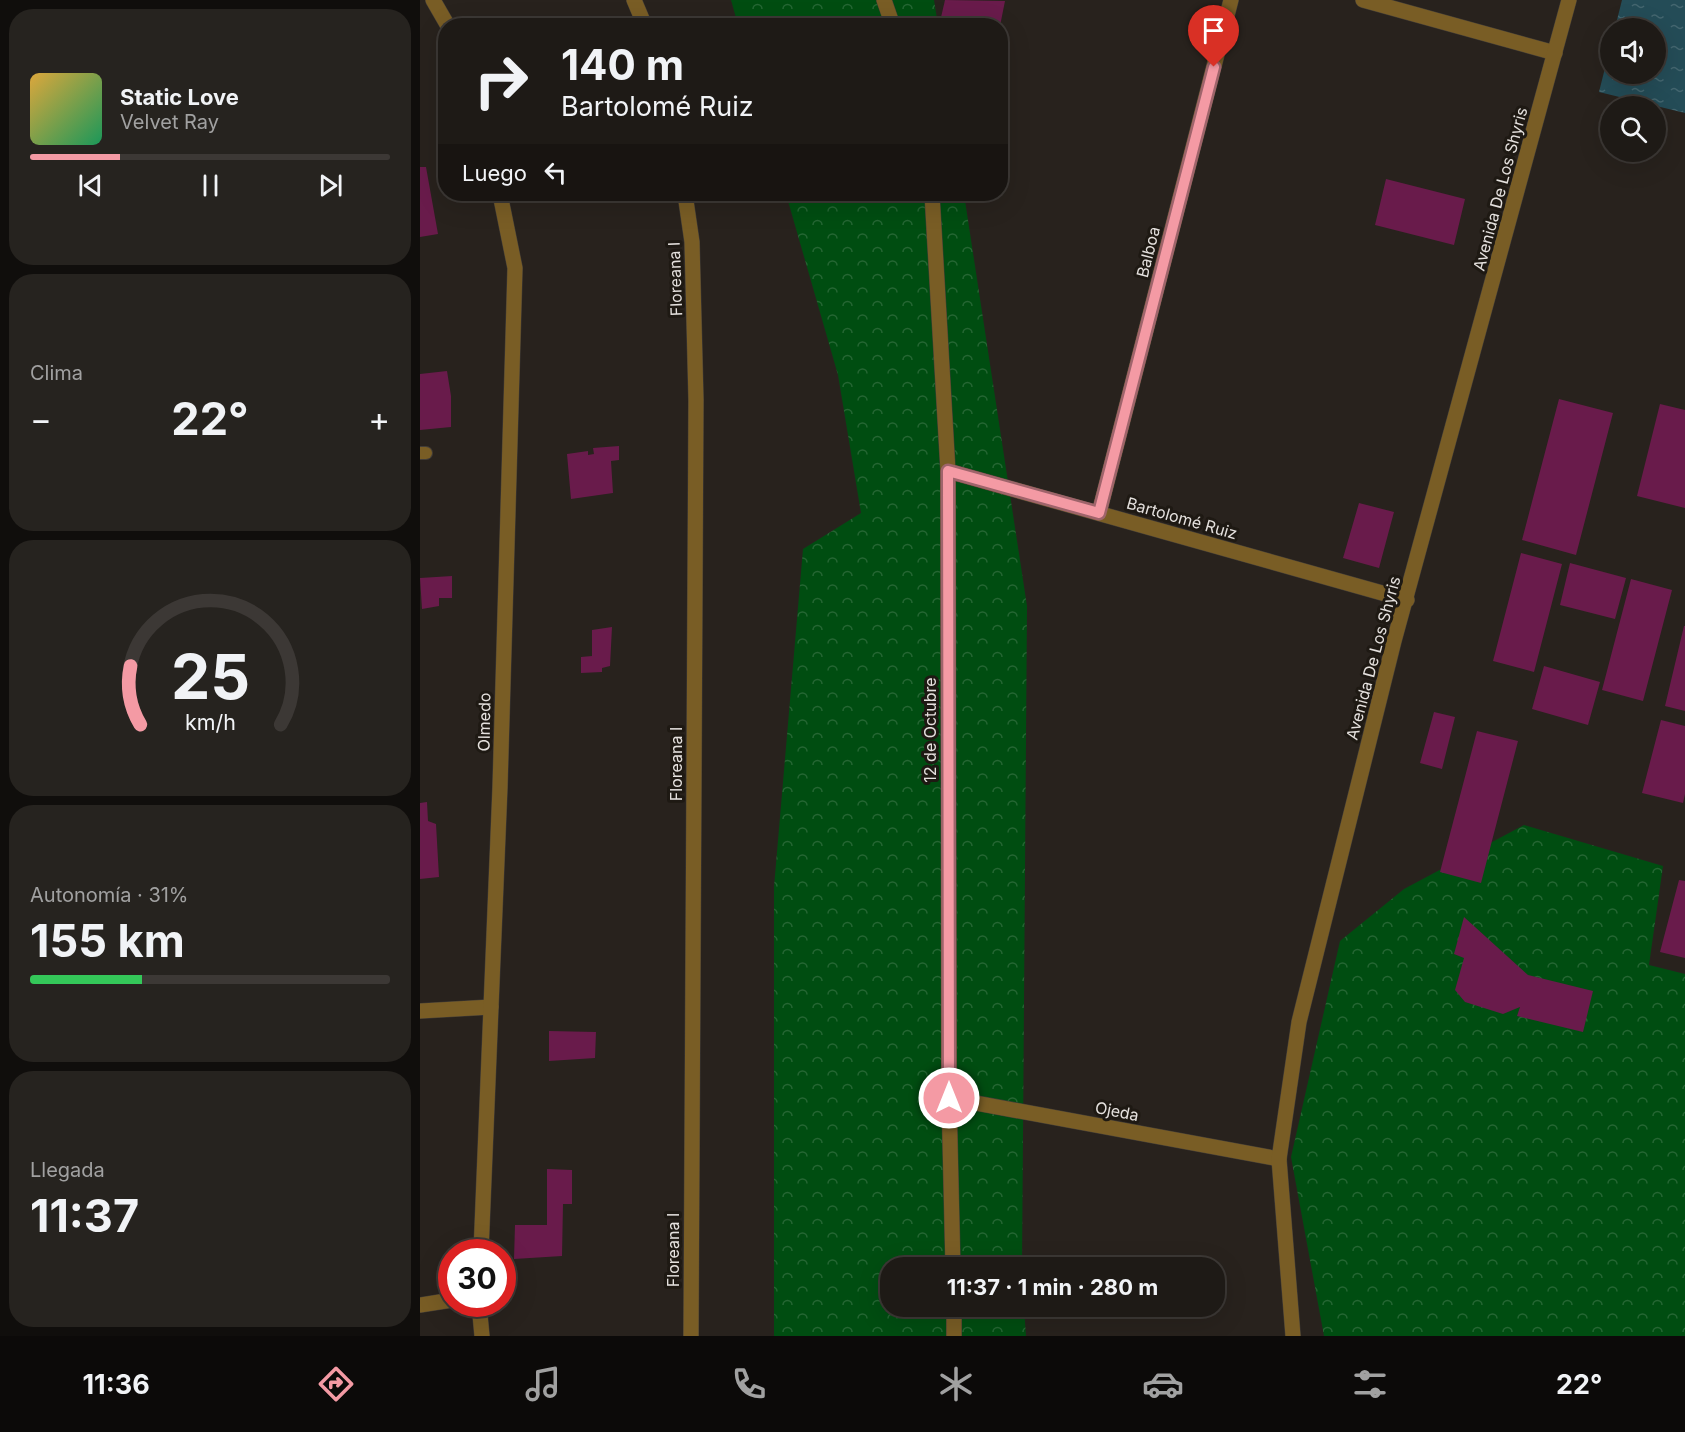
<!DOCTYPE html>
<html lang="es">
<head>
<meta charset="utf-8">
<style>
  :root { --surface:#1e1a16; --page:#26231f; --text:#f1f3f6; --muted:#a1a1a1; --line:#3c3835; --accent:#f49aa4 }
  body { margin:0; font-family:Inter,sans-serif; background:var(--page); color:var(--text); height:100vh; display:flex; flex-direction:column; font-size:22px; white-space:nowrap }
  * { box-sizing:border-box; margin:0 }
  p { font-size:20px; color:var(--muted) }
  .icon { flex:none; width:33px; height:33px; fill:none; stroke:currentColor; stroke-width:2; stroke-linecap:round; stroke-linejoin:round }
  .map { position:relative; flex:1; overflow:hidden }
  .side { display:flex; flex-direction:column; gap:9px; padding:9px; background:#100e0c; width:420px }
  .side>* { flex:none }
  .banner { position:absolute; left:18px; top:18px; width:570px; height:183px; border-radius:24px; box-shadow:0 6px 24px #0002,0 0 0 2px var(--line); background:#1e1a16; color:var(--text); overflow:hidden }
  .buttons { position:absolute; left:1180px; top:18px; display:grid; gap:12px }
  .buttons a { display:grid; place-items:center; width:66px; height:66px; border-radius:50%; background:var(--surface); box-shadow:0 6px 24px #0002,0 0 0 2px var(--line); font-size:30px }
  .speed { position:absolute; left:18px; top:1239px; display:flex; gap:12px; font-size:30px; font-weight:700; text-align:center }
  .speed>* { display:grid; place-content:center; width:78px; height:78px; border-radius:50%; background:var(--surface); box-shadow:0 6px 24px #0002,0 0 0 2px var(--line); line-height:1 }
  .speed .limit { border:9px solid #d22; background:#fff; color:#111 }
  .pin { position:absolute; display:grid; place-items:center; width:51px; height:51px; color:#fff; margin:-62px -26px; border-radius:50% 50% 50% 0; rotate:-45deg; box-shadow:0 0 6px #0007 }
  .pin .icon { rotate:45deg }
  .me { position:absolute; width:66px; margin:-33px; rotate:0deg; stroke-linejoin:round; filter:drop-shadow(0 0 4px #0008) }
  .turn { display:flex; align-items:center; gap:21px; height:126px; padding:0 24px; font-size:27px }
  .turn .icon { width:78px; height:78px; stroke-width:2.5 }
  .turn b { display:block; font-size:42px; line-height:51px }
  .then { display:flex; align-items:center; height:57px; padding:0 24px; background:#0003; gap:12px; font-size:22px }
  .big { font-size:45px; font-weight:700; line-height:1.1 }
  .side .card { flex:1; display:flex; flex-direction:column; justify-content:center; gap:9px; min-width:0; padding:0 21px; border-radius:24px; background:var(--page) }
  .side .dial { align-items:center; gap:0 }
  .dial svg { height:156px; overflow:visible; fill:none; stroke:var(--line); stroke-width:7; stroke-linecap:round; text-anchor:middle }
  .dial text { fill:var(--text); stroke:none }
  .song { display:flex; align-items:center; gap:18px }
  .cover { width:72px; height:72px; border-radius:9px; background:linear-gradient(135deg,hsl(40 70% 55%),hsl(150 70% 35%)) }
  .played { height:6px; border-radius:3px; background:linear-gradient(90deg,var(--accent) 25%,var(--line) 25%) }
  .keys { display:flex; justify-content:space-around; direction:ltr }
  .heat { display:flex; justify-content:space-between; align-items:center; font-size:33px; direction:ltr }
  .charge { height:9px; border-radius:4px; background:linear-gradient(90deg,#34c759 31%,var(--line) 0) }
  .trip { position:absolute; left:460px; top:1257px; width:345px; height:60px; border-radius:24px; background:var(--surface); box-shadow:0 6px 24px #0002,0 0 0 2px var(--line); font-weight:700; line-height:60px; text-align:center }
  .tab-bar { display:flex; height:96px; justify-content:space-around; align-items:center; background:#0c0a09; color:var(--muted) }
  .tab-bar .icon { width:42px; height:42px }
  .tab-bar .on { color:var(--accent) }
  .tab-bar b { font-size:27px; color:var(--text) }
  main { display:flex; flex:1; min-height:0 }
  .map>svg:first-child { display:block }
  .park { fill:url(#park-crowns) }
  .water { fill:url(#water-ripples) }
  .building { fill:#691b4b }
  .lines { fill:none; stroke-linecap:round; stroke-linejoin:round }
  .service-casing { stroke:#423d38; stroke-width:14 }
  .minor-casing { stroke:#423d38; stroke-width:16 }
  .tertiary-casing { stroke:#423d38; stroke-width:16 }
  .service { stroke:#795d25; stroke-width:12 }
  .minor { stroke:#795d25; stroke-width:15 }
  .tertiary { stroke:#795d25; stroke-width:15 }
  .route-casing { stroke:#9f646b; stroke-width:15 }
  .route { stroke:#f49aa4; stroke-width:10 }
  .labels { text-anchor:middle; stroke-width:6; stroke-linejoin:round; paint-order:stroke }
  .street-label { font-size:16px; fill:#e5e1de; stroke:#1e1913 }
</style>
</head>
<body>
<main>
<section class="side">
<div class="card">
<div class="song"><i class="cover"></i><div><b>Static Love</b><p>Velvet Ray</p></div></div>
<div class="played"></div>
<div class="keys"><svg class="icon" aria-label="previous" viewBox="0 0 24 24"><path d="M18 5L8 12l10 7zM5 5v14"/></svg><svg class="icon" aria-label="pause" viewBox="0 0 24 24"><path d="M8 5v14M16 5v14"/></svg><svg class="icon" aria-label="next" viewBox="0 0 24 24"><path d="M6 5l10 7-10 7zM19 5v14"/></svg></div>
</div>
<div class="card"><p>Clima</p>
<div class="heat"><a>−</a><b class="big">22°</b><a>+</a></div>
</div>
<div class="card dial"><svg viewBox="0 0 100 80">
<path d="M14 69A42 42 0 1 1 86 69"/>
<path d="M14 69A42 42 0 0 1 9 39" stroke="#f49aa4"/>
<text x="50" y="56" font-size="32" font-weight="700">25</text>
<text x="50" y="72" font-size="11">km/h</text>
</svg></div>
<div class="card"><p>Autonomía · 31%</p><b class="big">155 km</b><div class="charge"></div></div>
<div class="card"><p>Llegada</p><b class="big">11:37</b></div>
</section>
<div class="map">
<svg width="1265" height="1336" viewBox="0 0 1265 1336">
  <defs>
    <pattern id="park-crowns" width="20" height="18" patternUnits="userSpaceOnUse" patternTransform="scale(1.5)"><rect width="20" height="18" fill="#004d11"/><path d="M2 6a3 3 0 1 1 6 0M12 15a3 3 0 1 1 6 0" fill="none" stroke="#256633"/></pattern>
    <pattern id="water-ripples" width="26" height="14" patternUnits="userSpaceOnUse" patternTransform="scale(1.5)"><rect width="26" height="14" fill="#244c57"/><path d="M2 4q2-2 4 0t4 0M15 11q2-2 4 0t4 0" fill="none" stroke="#44666f"/></pattern>
  </defs>
  <rect width="100%" height="100%" fill="#28221d"/>
  <path class="park" d="M311 0H514L518 25H318Z
    M366 194H544L607 606 602 1267 471 1268V1306L604 1307 606 1336H354V887L383 549 441 513 418 375Z
    M1104 825 1243 866 1229 965 1265 974V1336H904L871 1157 920 941 984 889Z"/>
  <path class="water" d="M1202 0H1265V113L1179 92 1191 44V74H1236V28H1195Z"/>
  <path class="building" d="M525 0 585 1 580 26H519Z
    M0 167H6L18 234 0 237Z
    M966 179 1045 199 1034 245 955 225Z
    M27 371 31 396V427L0 430V374Z
    M1139 399 1193 413 1156 555 1102 540Z
    M1240 404 1265 410V508L1217 496Z
    M199 446V460L191 461 193 493 151 499 147 454 168 451V455L174 454 173 448Z
    M939 503 974 512 959 568 923 558Z
    M1101 553 1142 564 1114 672 1073 661Z
    M1150 563 1206 578 1195 619 1140 605Z
    M32 576V598H19V606L2 609 0 578Z
    M1211 579 1252 590 1223 701 1182 690Z
    M1264 626H1265V711L1245 706Z
    M192 627 190 666 182 668V672L161 673V657L172 656V630Z
    M1124 666 1180 682 1168 725 1112 709Z
    M1014 712 1035 717 1022 769 1000 763Z
    M1241 720 1265 726V794L1263 803 1222 793Z
    M1057 731 1098 741 1061 883 1020 872Z
    M7 802 8 821 16 824 19 877 0 879V803Z
    M1259 880 1265 881V958L1240 952Z
    M1044 917 1108 975 1173 991 1163 1032 1097 1016 1100 1007 1083 1014 1045 1002 1035 990 1044 958 1034 954Z
    M129 1031 176 1032 175 1058 129 1061Z
    M127 1169 152 1170V1204H143L142 1256 94 1259 95 1225H127Z"/>
  <g class="lines">
    <g class="service-casing">
      <path id="service" d="M0 453H6"/>
    </g>
    <g class="minor-casing">
      <path id="minor" d="M214 0 225 26
        M464 0 473 26
        M943 0 1135 53
        M265 194 272 242 276 400 271 1336
        M512 194 528 471 529 1098 533 1268
        M528 471 987 600
        M679 513 811 0
        M0 1011 71 1007
        M529 1098 859 1159
        M0 1305 32 1300
        M534 1306V1336"/>
    </g>
    <g class="tertiary-casing">
      <path id="tertiary" d="M13 0 28 26
        M61 1252 80 787 95 268 80 194
        M59 1304 62 1336
        M873 1336 859 1159 879 1022 974 641 1149 0"/>
    </g>
    <use href="#service" class="service"/>
    <use href="#minor" class="minor"/>
    <use href="#tertiary" class="tertiary"/>
  </g>
  <g class="lines">
    <g class="route-casing">
      <path id="route" d="M529 1098 528 471 679 513 794 67"/>
    </g>
    <use href="#route" class="route"/>
  </g>
  <g class="labels">
    <g class="street-label">
      <text transform="translate(1080 189) rotate(-75)" y="6">Avenida De Los Shyris</text>
      <text transform="translate(728 252) rotate(-76)" y="6">Balboa</text>
      <text transform="translate(255 279) rotate(-92)" y="6">Floreana I</text>
      <text transform="translate(762 518) rotate(16)" y="6">Bartolomé Ruiz</text>
      <text transform="translate(953 658) rotate(-75)" y="6">Avenida De Los Shyris</text>
      <text transform="translate(64 722) rotate(-89)" y="6">Olmedo</text>
      <text transform="translate(510 730) rotate(-90)" y="6">12 de Octubre</text>
      <text transform="translate(256 764) rotate(-90)" y="6">Floreana I</text>
      <text transform="translate(697 1111) rotate(11)" y="6">Ojeda</text>
      <text transform="translate(253 1250) rotate(-90)" y="6">Floreana I</text>
    </g>
  </g>
</svg>
<div class="buttons">
<a><svg class="icon" aria-label="sound" viewBox="0 0 24 24"><path d="M4 9h4l5-4v14l-5-4H4zM17 9q2 3 0 6"/></svg></a>
<a><svg class="icon" aria-label="search" viewBox="0 0 24 24"><circle cx="10" cy="10" r="6"/><path d="M15 15l6 6"/></svg></a>
</div>
<div class="speed"><div class="limit">30</div></div>
<div class="pin" style="left:794px;top:67px;background:#d93025"><svg class="icon" aria-label="arrive" viewBox="0 0 24 24"><path d="M6 21V4h12l-3 4 3 4H6"/></svg></div>
<svg class="me" style="left:529px;top:1098px" viewBox="-20 -20 40 40"><circle r="17" fill="#f49aa4" stroke="#fff" stroke-width="3"/><path d="M0-11L8 9 0 5-8 9z" fill="#fff"/></svg>
<div class="trip">11:37 · 1 min · 280 m</div>
<div class="banner">
<div class="turn"><svg class="icon" aria-label="right" viewBox="0 0 24 24"><path d="M7 20v-9h11M14 6l5 5-5 5"/></svg><div><b>140 m</b>Bartolomé Ruiz</div></div>
<div class="then">Luego<svg class="icon" aria-label="left" viewBox="0 0 24 24"><path d="M17 20v-9H6M10 6l-5 5 5 5"/></svg></div>
</div>
</div>
</main>
<nav class="tab-bar">
<b>11:36</b>
<svg class="icon on" aria-label="directions" viewBox="0 0 24 24"><path d="M12 3l9 9-9 9-9-9zM9 14v-3h6M13 9l2 2-2 2"/></svg>
<svg class="icon" aria-label="music" viewBox="0 0 24 24"><path d="M9 18V5l10-2v13"/><circle cx="6" cy="18" r="3"/><circle cx="16" cy="16" r="3"/></svg>
<svg class="icon" aria-label="phone" viewBox="0 0 24 24"><path d="M5 4h4l2 5-3 2q2 4 5 5l2-3 5 2v4C11 20 4 13 5 4z"/></svg>
<svg class="icon" aria-label="climate" viewBox="0 0 24 24"><path d="M12 3v18M4 7l16 10M4 17L20 7"/></svg>
<svg class="icon" aria-label="car" viewBox="0 0 24 24"><path d="M5 17H2v-5l4-1 3-4h7l3 4 3 1v5h-3M9 17h6M6 11h13"/><circle cx="7" cy="17" r="2"/><circle cx="17" cy="17" r="2"/></svg>
<svg class="icon" aria-label="filters" viewBox="0 0 24 24"><path d="M4 7h16M4 17h16"/><circle cx="9" cy="7" r="2"/><circle cx="15" cy="17" r="2"/></svg>
<b>22°</b>
</nav>
</body>
</html>
